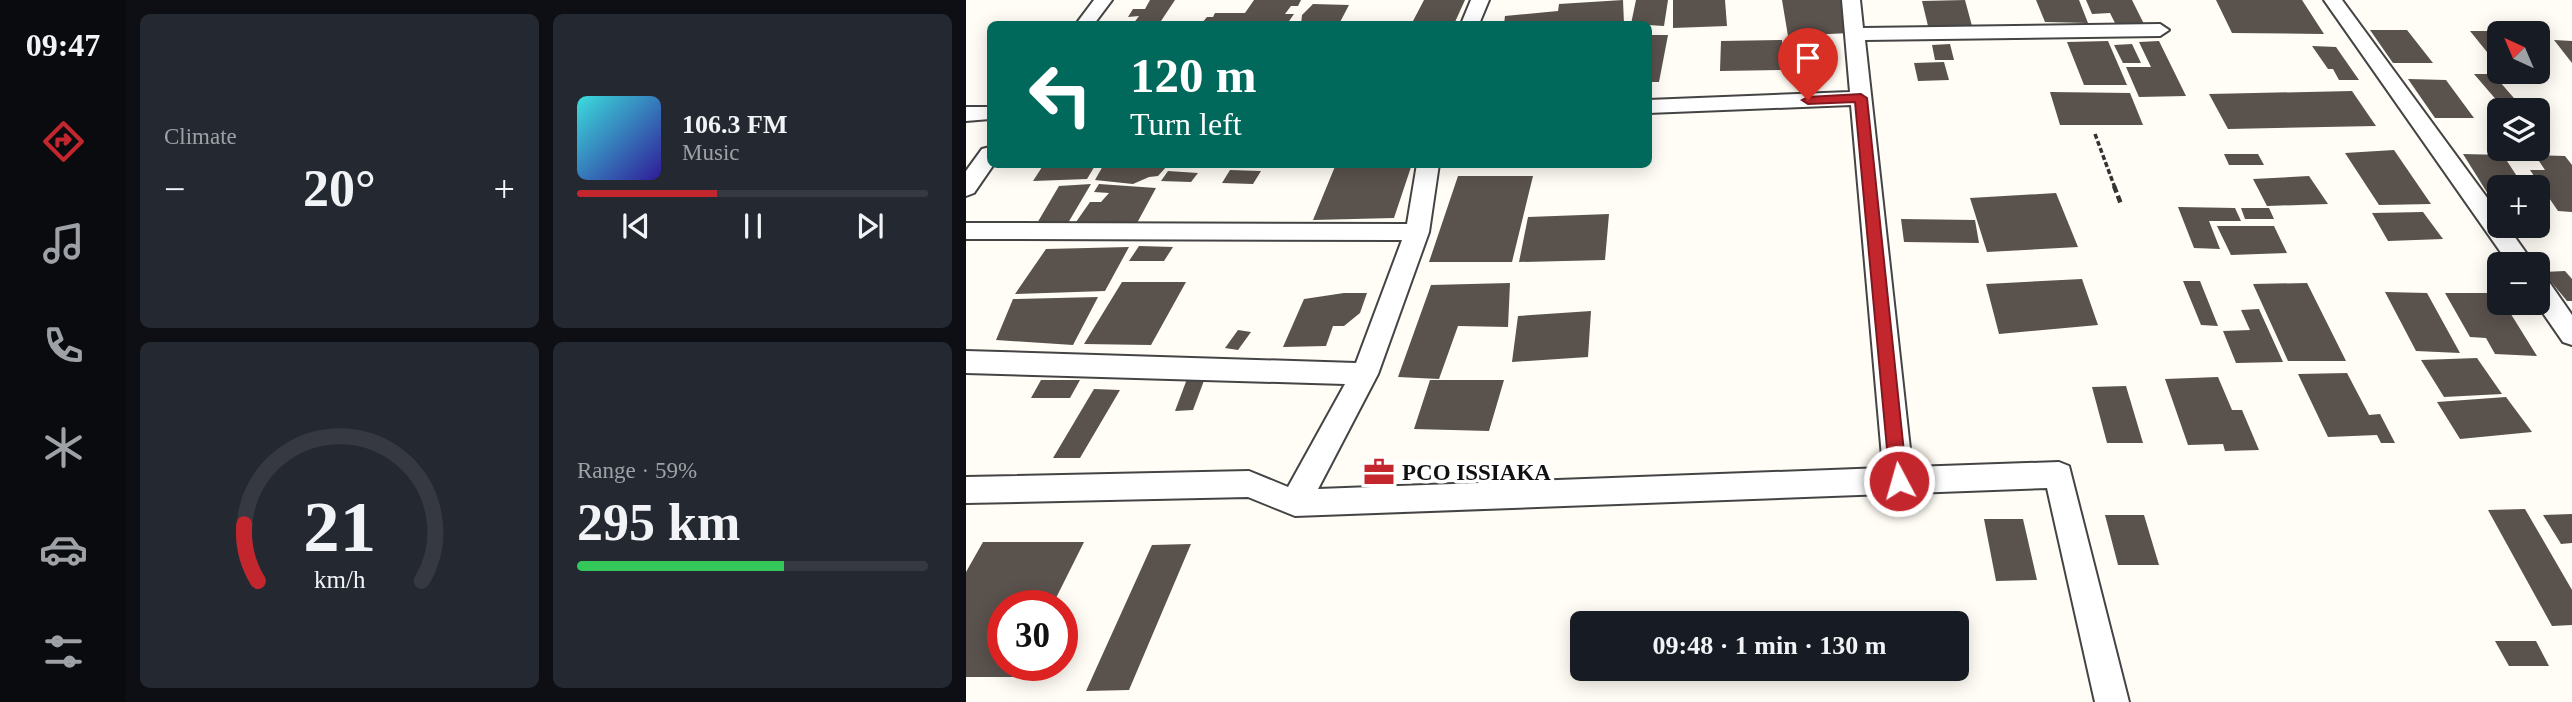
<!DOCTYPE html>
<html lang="en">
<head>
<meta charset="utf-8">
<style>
  :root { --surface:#171b24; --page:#242831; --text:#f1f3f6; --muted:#9ea1a6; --line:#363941; --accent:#c4262e }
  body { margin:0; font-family:"Times New Roman",serif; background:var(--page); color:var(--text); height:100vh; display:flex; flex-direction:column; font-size:26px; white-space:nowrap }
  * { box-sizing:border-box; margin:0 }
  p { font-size:23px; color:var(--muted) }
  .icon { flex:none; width:38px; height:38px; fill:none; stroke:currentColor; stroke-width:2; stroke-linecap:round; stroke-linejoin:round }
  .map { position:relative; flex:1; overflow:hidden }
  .details { display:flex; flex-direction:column; gap:14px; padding:14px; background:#0d0f14; width:840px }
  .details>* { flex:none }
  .top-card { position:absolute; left:21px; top:21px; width:665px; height:147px; border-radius:10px; box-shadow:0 4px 18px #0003; background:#00695c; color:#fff; overflow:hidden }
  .needle { width:46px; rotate:316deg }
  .buttons { position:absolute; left:1521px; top:21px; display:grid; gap:14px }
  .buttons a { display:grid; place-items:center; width:63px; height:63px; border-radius:10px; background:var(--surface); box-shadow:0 4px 18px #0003; font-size:35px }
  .speed { position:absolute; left:21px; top:590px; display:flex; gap:14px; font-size:35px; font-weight:700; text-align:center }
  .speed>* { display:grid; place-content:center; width:91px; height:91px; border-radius:50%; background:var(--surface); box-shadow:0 4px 18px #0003; line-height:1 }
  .speed .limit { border:10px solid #d22; background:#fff; color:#111 }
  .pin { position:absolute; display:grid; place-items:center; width:60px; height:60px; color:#fff; margin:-72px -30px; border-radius:50% 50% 50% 0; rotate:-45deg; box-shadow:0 0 7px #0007 }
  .pin .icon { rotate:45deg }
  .me { position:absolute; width:77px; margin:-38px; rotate:354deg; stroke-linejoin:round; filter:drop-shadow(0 0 5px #0008) }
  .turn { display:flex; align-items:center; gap:24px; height:147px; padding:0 28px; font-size:32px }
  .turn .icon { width:91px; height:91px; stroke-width:2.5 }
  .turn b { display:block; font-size:49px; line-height:60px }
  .big { font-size:52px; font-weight:800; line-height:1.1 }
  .details .card { flex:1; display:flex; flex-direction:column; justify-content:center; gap:10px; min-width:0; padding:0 24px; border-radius:10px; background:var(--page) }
  .details .dial { align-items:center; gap:0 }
  .dial svg { height:182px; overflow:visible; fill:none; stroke:var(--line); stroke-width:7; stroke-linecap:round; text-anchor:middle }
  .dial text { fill:var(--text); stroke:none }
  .song { display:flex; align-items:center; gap:21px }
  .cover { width:84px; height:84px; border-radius:10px; background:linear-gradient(135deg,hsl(180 70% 55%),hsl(250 70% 35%)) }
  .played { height:7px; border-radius:4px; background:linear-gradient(90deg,var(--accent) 40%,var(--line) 40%) }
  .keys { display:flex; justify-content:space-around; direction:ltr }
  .heat { display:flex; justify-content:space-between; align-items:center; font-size:38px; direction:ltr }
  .charge { height:10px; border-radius:5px; background:linear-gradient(90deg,#34c759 59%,var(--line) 0) }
  .details .tiles { flex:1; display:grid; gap:14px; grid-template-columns:repeat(2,1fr) }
  .trip { position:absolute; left:604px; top:611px; width:399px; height:70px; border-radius:10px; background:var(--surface); box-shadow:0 4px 18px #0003; font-weight:800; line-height:70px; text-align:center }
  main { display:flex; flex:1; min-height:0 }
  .tab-bar { display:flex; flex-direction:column; width:126px; justify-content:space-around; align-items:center; background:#090b0e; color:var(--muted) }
  .tab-bar .icon { width:49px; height:49px }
  .tab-bar .on { color:var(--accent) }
  .tab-bar b { font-size:32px; color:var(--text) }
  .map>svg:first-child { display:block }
  .building { fill:#5a524d }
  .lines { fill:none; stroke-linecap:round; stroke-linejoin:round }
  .minor-casing { stroke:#444; stroke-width:4 }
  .path-far1 { stroke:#333; stroke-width:3.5; stroke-dasharray:5 2.5; stroke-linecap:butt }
  .path { stroke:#333; stroke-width:4.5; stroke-dasharray:7 3.5; stroke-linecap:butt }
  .minor { fill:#fff; fill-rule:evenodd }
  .route { fill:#c4262e; stroke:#7f191e; stroke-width:2 }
  .labels { text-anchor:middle; stroke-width:7; stroke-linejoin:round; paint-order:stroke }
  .poi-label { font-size:23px; font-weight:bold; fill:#111; stroke:#fff; text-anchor:start }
</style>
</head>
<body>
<main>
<nav class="tab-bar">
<b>09:47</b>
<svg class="icon on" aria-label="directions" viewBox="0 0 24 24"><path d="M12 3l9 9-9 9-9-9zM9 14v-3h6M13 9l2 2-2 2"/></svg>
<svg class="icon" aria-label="music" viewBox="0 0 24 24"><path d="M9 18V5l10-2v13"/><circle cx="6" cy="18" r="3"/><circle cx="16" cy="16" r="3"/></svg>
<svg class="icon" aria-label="phone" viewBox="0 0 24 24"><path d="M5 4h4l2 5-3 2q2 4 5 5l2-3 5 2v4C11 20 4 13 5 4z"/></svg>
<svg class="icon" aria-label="climate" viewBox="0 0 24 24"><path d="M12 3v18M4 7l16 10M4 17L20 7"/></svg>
<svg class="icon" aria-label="car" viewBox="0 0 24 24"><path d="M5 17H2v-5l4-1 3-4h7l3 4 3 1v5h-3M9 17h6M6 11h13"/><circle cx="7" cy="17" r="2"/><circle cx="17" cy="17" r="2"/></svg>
<svg class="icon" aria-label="filters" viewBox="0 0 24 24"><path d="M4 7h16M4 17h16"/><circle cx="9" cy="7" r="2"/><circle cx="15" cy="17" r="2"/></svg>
</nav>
<section class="details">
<div class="tiles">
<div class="card"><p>Climate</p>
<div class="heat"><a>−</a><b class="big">20°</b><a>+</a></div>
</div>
<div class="card">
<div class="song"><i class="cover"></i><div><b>106.3 FM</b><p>Music</p></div></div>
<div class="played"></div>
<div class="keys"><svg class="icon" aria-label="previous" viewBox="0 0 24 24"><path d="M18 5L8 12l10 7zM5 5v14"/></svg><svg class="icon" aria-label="pause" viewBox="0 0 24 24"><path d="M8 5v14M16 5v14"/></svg><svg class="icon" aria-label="next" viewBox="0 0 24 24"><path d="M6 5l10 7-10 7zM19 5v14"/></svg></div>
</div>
<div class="card dial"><svg viewBox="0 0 100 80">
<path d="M14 69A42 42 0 1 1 86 69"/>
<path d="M14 69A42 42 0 0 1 8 44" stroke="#c4262e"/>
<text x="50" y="56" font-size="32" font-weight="700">21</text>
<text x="50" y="72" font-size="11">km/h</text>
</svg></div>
<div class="card"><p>Range · 59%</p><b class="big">295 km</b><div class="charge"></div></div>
</div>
</section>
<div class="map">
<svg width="1606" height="702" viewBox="0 0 1606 702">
  <rect width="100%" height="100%" fill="#fffdf5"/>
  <path class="building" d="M184 0H209L193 24H167L173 16 162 17 167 9H179Z
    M288 0H335L332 6H325L319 14H328L321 24H235L241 17H247L249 13H279Z
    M458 0H499L489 22 447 21Z
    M657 0 658 24H538L539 16 592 11 593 4Z
    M670 0H702L698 26 665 24Z
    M707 0H759L761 26 707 28Z
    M816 0H876L884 33 822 36Z
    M999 0 1006 26H962L956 1Z
    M1070 0H1113L1122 23 1079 22Z
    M1120 0H1166L1179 26 1151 27 1144 13 1126 14Z
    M1250 0H1336L1358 34 1266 33Z
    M347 4 383 5 373 24H335L336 15Z
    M1404 30H1441L1467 63H1427Z
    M1504 31H1531L1533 53 1521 52Z
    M682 35H702L693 82H682Z
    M816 40 817 70 754 71 755 41Z
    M1588 40 1606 41V63Z
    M1142 41 1161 85H1118L1101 42Z
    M1193 41 1220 96 1173 97 1160 67H1185L1173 42Z
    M984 44 988 60H969L966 45Z
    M1166 44 1175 63H1157L1148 45Z
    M1346 46 1370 47 1393 80H1373L1367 69H1362Z
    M978 62 983 80 952 81 948 63Z
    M1508 74H1527L1554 105 1546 108 1554 110H1539Z
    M1442 79 1480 80 1508 118H1469Z
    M1386 91 1410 126 1262 129 1243 94Z
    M1084 92 1164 93 1177 125H1094Z
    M1428 150 1465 204 1413 205 1379 153Z
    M1258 154H1292L1298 165H1263Z
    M1497 154 1537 155 1558 187H1533V202H1527Z
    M1569 155 1599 156 1606 165V212L1592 211 1564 170H1579Z
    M78 164H130L121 179 67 181Z
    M138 164H190L201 166 192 176 183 177 167 184 129 180Z
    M370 164H446L428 218 347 220Z
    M264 170 295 171 287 184 256 183Z
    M202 171 232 173 225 182 195 181Z
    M492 176H567L546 262H463Z
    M1343 176 1362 204 1301 206 1287 179Z
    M125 184 102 223 70 225 93 186Z
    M133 184 190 188 171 223 110 222 124 202H135L143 193 128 192Z
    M1090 193 1112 247 1021 252 1004 198Z
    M1212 207 1269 208 1275 221H1243L1254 249 1228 248Z
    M1275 208H1303L1308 219H1279Z
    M1457 212 1477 239 1422 241 1406 213Z
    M643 214 639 260 553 262 562 217Z
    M935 219 1009 220 1013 243 938 242Z
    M1251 226H1308L1321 253 1265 255Z
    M173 246 207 247 198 261H163Z
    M163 247 139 291 49 294 80 249Z
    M1599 271 1606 279V301H1601L1577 272Z
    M1116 279 1132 325 1033 334 1020 284Z
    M1217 281H1234L1252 326 1235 325Z
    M156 282H220L185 345 118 344Z
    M544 283 542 327 492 326 473 379 432 377 465 285Z
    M1341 283 1380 361H1322L1287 284Z
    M1419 292 1461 293 1494 353 1450 351Z
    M378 293H401L394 313 378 326H367L360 346 317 347 338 299Z
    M1479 293H1532L1533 303H1538L1571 356 1529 354 1520 338 1504 337Z
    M132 297 107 345 30 340 47 299Z
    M1293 309 1317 362 1270 363 1257 331 1284 330 1275 310Z
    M625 311 622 357 546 362 552 316Z
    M272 330 285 332 272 350 259 348Z
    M1511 358 1536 394 1478 397 1455 360Z
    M1381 373 1403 415 1414 414 1429 443H1415L1411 435 1362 437 1332 374Z
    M1252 377 1266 410H1276L1293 450 1259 451 1257 444 1222 445 1199 379Z
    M239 378 227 410 209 411 221 379Z
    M75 380H114L104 398H65Z
    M464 380H538L523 431 448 429Z
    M1160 386 1177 443H1141L1126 387Z
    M128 389 154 390 114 458H87Z
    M1540 397 1566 432 1494 439 1471 402Z
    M1559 509 1606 590V625L1586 626 1522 510Z
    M1606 514V543L1595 544 1577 515Z
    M1139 515H1178L1193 565H1152Z
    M1018 519H1057L1071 580 1030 581Z
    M17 542H118L86 606H37V665H56L50 677H0V572Z
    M225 544 163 690 120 691 186 545Z
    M1529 641H1570L1583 666H1543Z"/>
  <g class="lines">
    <g class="minor-casing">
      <path id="minor" d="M128 0H146L128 24H110Z
        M505 0H523L513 24H495Z
        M876 0H894L897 28 1194 24 1203 30 1194 36 899 40 946 467 1093 462 1103 466 1163 702H1129L1081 488 329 516 282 497 0 503V477L283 471 322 487 379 384 0 373V351L390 363 436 240 0 239V223L441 224 451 164H473L463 232 412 374 352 489 917 468 885 105 682 113V100L884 92Z
        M1358 0H1376L1533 214V226H1541L1568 264H1543Z
        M0 107H24V119L0 121Z
        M24 147V164H28L8 193 0 196V171L16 149Z
        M1572 277 1581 279 1606 315V345L1597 342 1570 303Z"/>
    </g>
    <path class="path-far1" d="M1129 134 1149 188"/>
    <path class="path" d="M1148 186 1155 204"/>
    <use href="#minor" class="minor"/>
  </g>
  <path class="route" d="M895 94 901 98 941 481 939 486 933 489 926 486 924 481 889 102 842 104 836 100 842 97Z"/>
  <defs>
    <g id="office-bare" transform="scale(2.415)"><path d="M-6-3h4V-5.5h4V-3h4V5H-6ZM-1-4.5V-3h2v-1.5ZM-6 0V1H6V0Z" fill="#c4262e" stroke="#fff" stroke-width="2.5" paint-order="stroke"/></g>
  </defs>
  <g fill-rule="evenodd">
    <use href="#office-bare" x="413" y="472"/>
  </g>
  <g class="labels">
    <g class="poi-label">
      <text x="436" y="480">PCO ISSIAKA</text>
    </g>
  </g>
</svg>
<div class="buttons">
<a><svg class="needle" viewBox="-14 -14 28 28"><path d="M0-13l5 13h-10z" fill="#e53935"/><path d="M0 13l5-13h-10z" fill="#9ea1a6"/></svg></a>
<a><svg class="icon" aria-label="layers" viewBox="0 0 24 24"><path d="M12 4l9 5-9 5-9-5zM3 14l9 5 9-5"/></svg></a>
<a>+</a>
<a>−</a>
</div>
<div class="speed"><div class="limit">30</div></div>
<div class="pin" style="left:842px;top:100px;background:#d93025"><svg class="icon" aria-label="arrive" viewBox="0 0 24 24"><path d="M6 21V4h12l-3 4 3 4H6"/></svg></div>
<svg class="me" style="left:933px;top:481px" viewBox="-20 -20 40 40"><circle r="17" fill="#c4262e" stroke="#fff" stroke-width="3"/><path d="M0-11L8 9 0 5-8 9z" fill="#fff"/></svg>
<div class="trip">09:48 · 1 min · 130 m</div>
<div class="top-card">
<div class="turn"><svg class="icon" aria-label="left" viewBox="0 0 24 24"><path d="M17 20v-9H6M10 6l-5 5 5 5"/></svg><div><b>120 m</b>Turn left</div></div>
</div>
</div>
</main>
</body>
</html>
